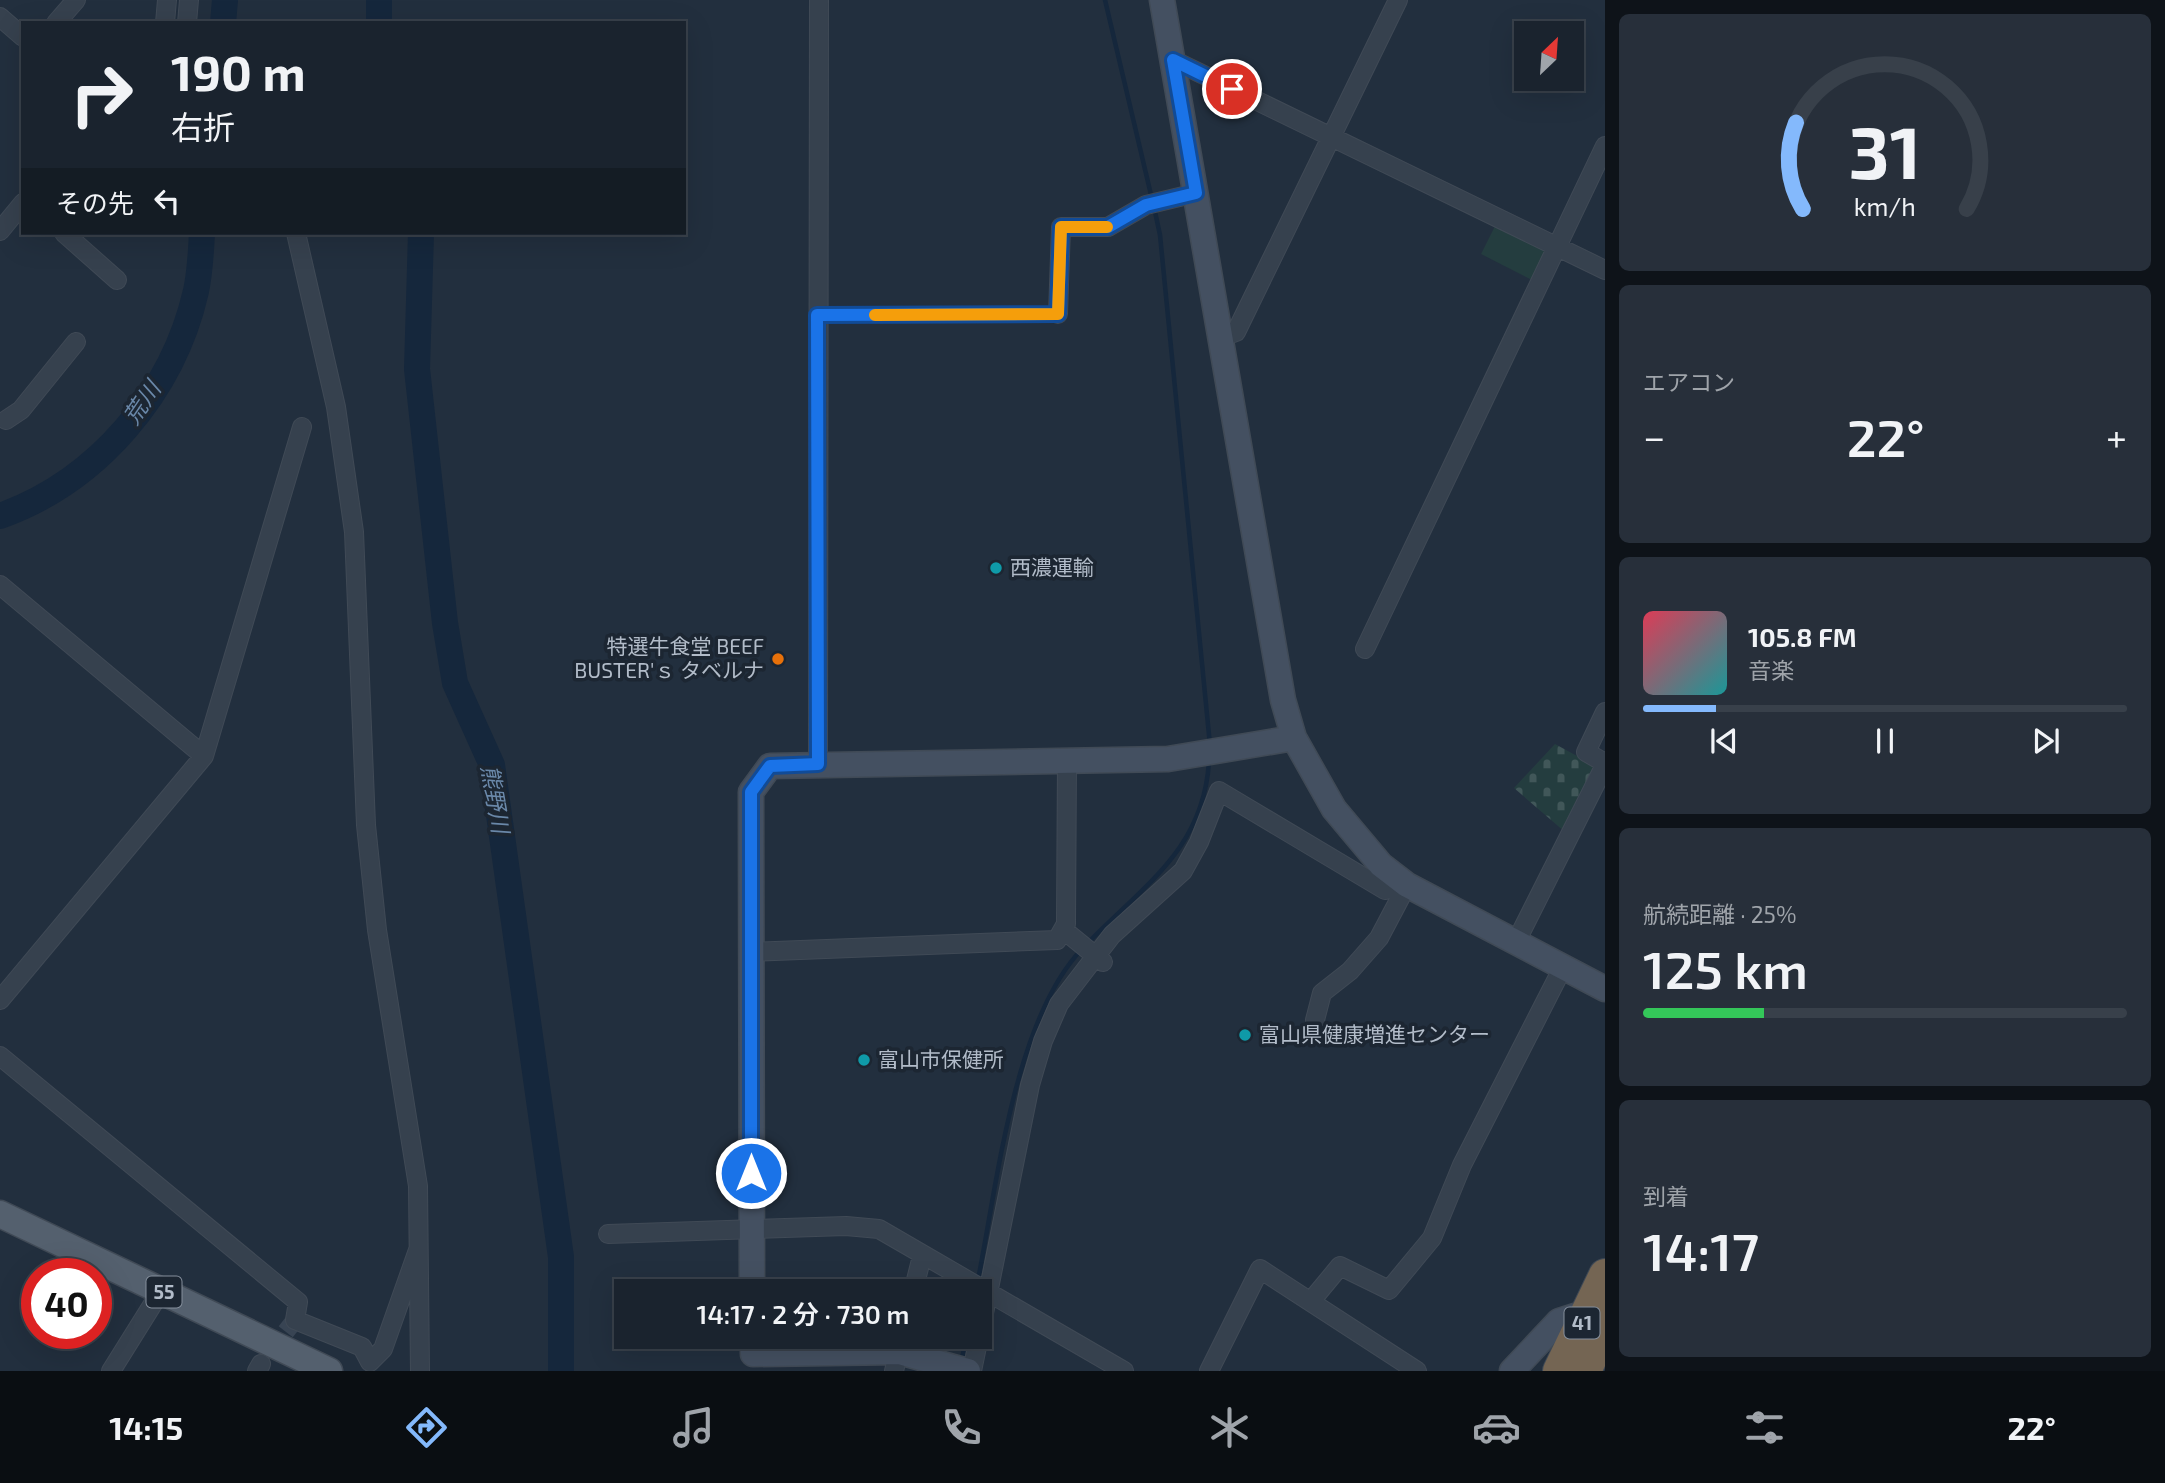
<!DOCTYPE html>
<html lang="ja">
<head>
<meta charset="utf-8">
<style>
  :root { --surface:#1a232e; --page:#272f3a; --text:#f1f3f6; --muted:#9fa4aa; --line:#38404a; --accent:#84b9fc }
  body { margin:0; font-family:"Exo 2","Noto Sans JP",sans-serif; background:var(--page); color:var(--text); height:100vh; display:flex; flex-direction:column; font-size:26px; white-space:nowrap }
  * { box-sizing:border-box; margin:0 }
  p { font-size:23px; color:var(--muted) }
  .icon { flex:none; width:38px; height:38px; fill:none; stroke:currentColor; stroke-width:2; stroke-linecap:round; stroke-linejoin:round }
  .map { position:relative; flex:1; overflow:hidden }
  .panel { display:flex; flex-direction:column; gap:14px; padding:14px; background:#0e1319; width:560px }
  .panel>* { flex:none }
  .banner { position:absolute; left:21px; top:21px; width:665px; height:214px; border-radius:0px; box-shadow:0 7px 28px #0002,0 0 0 2px var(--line); background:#1a232e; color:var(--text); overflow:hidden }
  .needle { width:46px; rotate:25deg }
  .buttons { position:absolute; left:1514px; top:21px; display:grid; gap:14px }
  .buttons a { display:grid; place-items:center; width:70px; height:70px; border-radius:0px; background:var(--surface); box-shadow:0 7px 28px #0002,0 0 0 2px var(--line); font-size:35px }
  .speed { position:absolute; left:21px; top:1258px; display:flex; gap:14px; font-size:35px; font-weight:700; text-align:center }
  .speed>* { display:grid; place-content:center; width:91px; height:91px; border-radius:50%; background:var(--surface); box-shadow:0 7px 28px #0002,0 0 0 2px var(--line); line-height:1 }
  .speed .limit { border:10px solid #d22; background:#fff; color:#111 }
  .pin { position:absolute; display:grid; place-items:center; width:60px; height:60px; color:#fff; margin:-30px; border:4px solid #fff; border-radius:50%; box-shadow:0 2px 7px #0007 }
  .me { position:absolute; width:77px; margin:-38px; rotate:0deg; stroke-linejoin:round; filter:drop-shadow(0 0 5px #0008) }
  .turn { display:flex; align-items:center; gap:24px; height:147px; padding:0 35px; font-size:32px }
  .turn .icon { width:91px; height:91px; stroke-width:2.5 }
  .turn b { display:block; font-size:49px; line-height:60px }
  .then { display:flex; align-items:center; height:66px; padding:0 35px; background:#0003; gap:14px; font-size:26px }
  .big { font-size:52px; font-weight:600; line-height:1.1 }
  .panel .card { flex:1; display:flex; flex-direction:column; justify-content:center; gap:10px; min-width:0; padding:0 24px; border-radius:10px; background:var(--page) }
  .panel .dial { align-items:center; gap:0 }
  .dial svg { height:182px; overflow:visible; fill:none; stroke:var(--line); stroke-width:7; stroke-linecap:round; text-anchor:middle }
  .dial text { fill:var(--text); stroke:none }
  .song { display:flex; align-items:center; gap:21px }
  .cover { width:84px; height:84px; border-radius:10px; background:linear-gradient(135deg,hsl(350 70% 55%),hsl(180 70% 35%)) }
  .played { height:7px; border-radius:4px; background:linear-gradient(90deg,var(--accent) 15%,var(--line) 15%) }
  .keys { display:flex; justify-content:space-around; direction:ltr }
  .heat { display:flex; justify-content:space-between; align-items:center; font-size:38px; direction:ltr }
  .charge { height:10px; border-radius:5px; background:linear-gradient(90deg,#34c759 25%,var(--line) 0) }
  .trip { position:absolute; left:614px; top:1279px; width:378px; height:70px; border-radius:0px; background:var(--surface); box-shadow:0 7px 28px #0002,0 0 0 2px var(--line); font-weight:600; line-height:70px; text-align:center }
  .menu { display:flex; height:112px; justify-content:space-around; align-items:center; background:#0a0e12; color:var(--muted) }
  .menu .icon { width:49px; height:49px }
  .menu .on { color:var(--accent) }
  .menu b { font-size:32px; color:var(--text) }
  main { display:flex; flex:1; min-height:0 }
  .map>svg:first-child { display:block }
  .green { fill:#243d3f }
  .cemetery { fill:url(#cemetery-stones) }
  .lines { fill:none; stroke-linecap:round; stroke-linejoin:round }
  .stream { stroke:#15273c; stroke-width:4.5 }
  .river { stroke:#15273c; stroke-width:26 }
  .street-tunnel { stroke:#384453; stroke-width:18; stroke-dasharray:18 9; stroke-linecap:butt }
  .lane-casing { stroke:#404a56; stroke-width:11 }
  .street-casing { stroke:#404a56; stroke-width:20 }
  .secondary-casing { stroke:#404a56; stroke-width:27 }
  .primary-casing { stroke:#404a56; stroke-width:29 }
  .highway-casing { stroke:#3f4955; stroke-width:34 }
  .lane { stroke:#36414e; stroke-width:9 }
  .street { stroke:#36414e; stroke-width:18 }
  .secondary { stroke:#445061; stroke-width:24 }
  .primary { stroke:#54606e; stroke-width:26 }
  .highway { stroke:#746553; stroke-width:32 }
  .route-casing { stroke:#114b97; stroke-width:18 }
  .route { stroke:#1a73e8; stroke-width:12 }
  .slow { stroke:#f59e0b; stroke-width:12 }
  .culture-dot { fill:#0f9aa8; stroke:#1c2632; stroke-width:2.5 }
  .food-dot { fill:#e8710a; stroke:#1c2632; stroke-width:2.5 }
  .labels { text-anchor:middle; stroke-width:7; stroke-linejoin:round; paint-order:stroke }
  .shield { fill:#1c2632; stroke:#858f9c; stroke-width:2 }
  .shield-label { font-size:19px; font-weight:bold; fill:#b2bcc9 }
  .poi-label { font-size:21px; fill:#b2bcc9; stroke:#1c2632; text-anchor:start }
  .water-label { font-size:23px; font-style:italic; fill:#6a88a9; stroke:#1c2632 }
</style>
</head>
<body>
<main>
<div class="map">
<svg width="1605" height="1371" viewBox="0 0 1605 1371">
  <defs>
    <pattern id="cemetery-stones" width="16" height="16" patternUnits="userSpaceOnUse" patternTransform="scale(1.75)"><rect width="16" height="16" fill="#243d3f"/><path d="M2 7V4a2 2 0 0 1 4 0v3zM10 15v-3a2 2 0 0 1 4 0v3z" fill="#415759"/></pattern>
  </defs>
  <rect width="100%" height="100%" fill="#222f3e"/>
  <path class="green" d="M1495 226 1549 251 1534 281 1481 254Z"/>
  <path class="cemetery" d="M1555 744 1599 768 1565 832 1514 788Z"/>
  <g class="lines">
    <path class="stream" d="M1105 0 1152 199
      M1154 207 1160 235 1210 745
      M1088 943C1144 885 1204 849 1209 761
      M978 1280C997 1185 1014 1020 1082 949
      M962 1360 966 1337"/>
    <path class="river" d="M379 0V23
      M223 23 225 0
      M421 233 417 369 445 623 455 683 492 765 561 1257V1371
      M0 516C98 481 173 392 196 291 200 273 201 252 202 233"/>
    <path class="street-tunnel" d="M269 1353 295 1320"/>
    <g class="lane-casing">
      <path id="lane" d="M818 315 1058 314"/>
    </g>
    <g class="street-casing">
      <path id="street" d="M0 17 23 37
        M56 23 76 0
        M165 23 167 0
        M187 23 189 0
        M1173 60 1605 270
        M0 231 23 203
        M64 233 117 280
        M296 233 336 407 354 532 366 825 377 930 418 1186 420 1371
        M1058 314 1061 227H1108L1146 205 1196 193
        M1220 338 1236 332 1398 0
        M6 420 21 410 76 342
        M0 585 204 756
        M1365 649 1605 146
        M1605 712 1586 752 1605 763
        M818 764 819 0
        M1065 931 1103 962
        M1516 942 1605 765
        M752 952 1057 940 1066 924 1067 760
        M0 1000 204 756 302 427
        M1315 1020 1322 993 1350 971 1379 938 1407 885
        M0 1056 298 1302 295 1320 362 1347 370 1362 383 1349 418 1250
        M608 1234 846 1226 879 1229 1124 1371
        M913 1292 922 1256
        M1311 1301 1340 1266 1389 1290 1432 1238 1462 1165 1563 967
        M980 1333 1030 1085 1043 1041 1059 1004 1112 935 1183 871 1199 842 1219 791 1385 890 1407 885
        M111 1371 161 1291
        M257 1371 261 1364
        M894 1371 902 1337
        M972 1371 979 1337
        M1209 1371 1260 1269 1417 1371"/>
    </g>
    <g class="secondary-casing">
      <path id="secondary" d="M1162 0 1283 700 1294 738 1334 809 1381 865 1407 885 1605 989
        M752 1292 751 792 770 766 1168 759 1294 738
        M753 1337V1354L899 1352 968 1371
        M1512 1371 1559 1321 1587 1312"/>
    </g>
    <g class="primary-casing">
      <path id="primary" d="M0 1214 329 1371"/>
    </g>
    <g class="highway-casing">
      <path id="highway" d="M1559 1371 1605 1275
        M1585 1371 1605 1328"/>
    </g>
    <use href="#lane" class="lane"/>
    <use href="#street" class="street"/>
    <use href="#secondary" class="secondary"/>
    <use href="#primary" class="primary"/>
    <use href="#highway" class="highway"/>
  </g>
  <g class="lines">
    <g class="route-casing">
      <path id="route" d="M751 1173V792L770 766 818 764 817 315 1058 314 1061 227H1108L1146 205 1196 193 1173 60 1232 89"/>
    </g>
    <use href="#route" class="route"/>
    <path class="slow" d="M875 315 1058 314 1061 227H1107"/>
  </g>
  <g class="culture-dot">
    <circle cx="996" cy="568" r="7"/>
    <circle cx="1245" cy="1035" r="7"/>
    <circle cx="864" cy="1060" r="7"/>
  </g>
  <circle class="food-dot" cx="778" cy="659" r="7"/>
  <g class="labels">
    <g class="shield">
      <rect x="146.5" y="1276.5" width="35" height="31" rx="5"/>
      <rect x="1564.5" y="1307.5" width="35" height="31" rx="5"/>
    </g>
    <g class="shield-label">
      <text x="164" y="1299">55</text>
      <text x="1582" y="1330">41</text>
    </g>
    <g class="poi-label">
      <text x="1010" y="575">西濃運輸</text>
      <text x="764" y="654" text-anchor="end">特選牛食堂 BEEF<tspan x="764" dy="24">BUSTER'ｓ タベルナ</tspan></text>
      <text x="1259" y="1042">富山県健康増進センター</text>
      <text x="878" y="1067">富山市保健所</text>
    </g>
    <g class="water-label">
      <text transform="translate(142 403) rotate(-56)" y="8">荒川</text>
      <text transform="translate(495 799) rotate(80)" y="8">熊野川</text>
    </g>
  </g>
</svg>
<div class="buttons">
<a><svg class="needle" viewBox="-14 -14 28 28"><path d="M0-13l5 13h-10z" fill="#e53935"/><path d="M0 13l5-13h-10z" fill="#9fa4aa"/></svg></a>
</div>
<div class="speed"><div class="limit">40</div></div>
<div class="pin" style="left:1232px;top:89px;background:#d93025"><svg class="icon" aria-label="arrive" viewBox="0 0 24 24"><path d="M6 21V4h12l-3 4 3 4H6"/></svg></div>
<svg class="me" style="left:751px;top:1173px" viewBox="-20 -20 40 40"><circle r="17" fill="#1a73e8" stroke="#fff" stroke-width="3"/><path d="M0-11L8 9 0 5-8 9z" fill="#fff"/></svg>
<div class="trip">14:17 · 2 分 · 730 m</div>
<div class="banner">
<div class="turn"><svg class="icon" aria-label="right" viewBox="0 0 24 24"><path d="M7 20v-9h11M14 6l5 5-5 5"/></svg><div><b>190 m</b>右折</div></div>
<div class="then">その先<svg class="icon" aria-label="left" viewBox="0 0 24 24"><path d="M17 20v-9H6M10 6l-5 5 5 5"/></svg></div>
</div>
</div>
<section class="panel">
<div class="card dial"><svg viewBox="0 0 100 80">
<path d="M14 69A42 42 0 1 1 86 69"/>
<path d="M14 69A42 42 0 0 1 11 31" stroke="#84b9fc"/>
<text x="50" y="56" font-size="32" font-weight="700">31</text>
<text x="50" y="72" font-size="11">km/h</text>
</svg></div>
<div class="card"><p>エアコン</p>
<div class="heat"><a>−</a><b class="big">22°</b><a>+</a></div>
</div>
<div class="card">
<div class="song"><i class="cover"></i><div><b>105.8 FM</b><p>音楽</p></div></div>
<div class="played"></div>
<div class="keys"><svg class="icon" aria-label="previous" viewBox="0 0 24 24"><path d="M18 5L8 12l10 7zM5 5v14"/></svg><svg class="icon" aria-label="pause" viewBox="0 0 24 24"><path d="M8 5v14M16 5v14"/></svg><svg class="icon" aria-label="next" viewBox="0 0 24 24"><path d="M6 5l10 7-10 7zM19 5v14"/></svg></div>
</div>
<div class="card"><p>航続距離 · 25%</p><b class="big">125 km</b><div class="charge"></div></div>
<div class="card"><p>到着</p><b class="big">14:17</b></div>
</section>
</main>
<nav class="menu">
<b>14:15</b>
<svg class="icon on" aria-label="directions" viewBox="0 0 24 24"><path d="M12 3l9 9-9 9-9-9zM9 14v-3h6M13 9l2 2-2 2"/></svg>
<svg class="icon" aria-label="music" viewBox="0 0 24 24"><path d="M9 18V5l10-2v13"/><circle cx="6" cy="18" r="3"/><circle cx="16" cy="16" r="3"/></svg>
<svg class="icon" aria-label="phone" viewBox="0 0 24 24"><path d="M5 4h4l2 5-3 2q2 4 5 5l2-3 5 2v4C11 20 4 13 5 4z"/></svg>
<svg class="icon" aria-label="climate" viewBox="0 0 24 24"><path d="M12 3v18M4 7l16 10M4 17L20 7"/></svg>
<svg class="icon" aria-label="car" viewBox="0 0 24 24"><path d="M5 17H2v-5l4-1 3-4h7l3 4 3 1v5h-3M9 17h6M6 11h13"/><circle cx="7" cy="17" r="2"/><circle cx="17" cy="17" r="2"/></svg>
<svg class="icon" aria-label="filters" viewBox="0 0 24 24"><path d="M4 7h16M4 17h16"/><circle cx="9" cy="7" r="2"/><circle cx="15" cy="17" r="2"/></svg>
<b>22°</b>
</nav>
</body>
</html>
